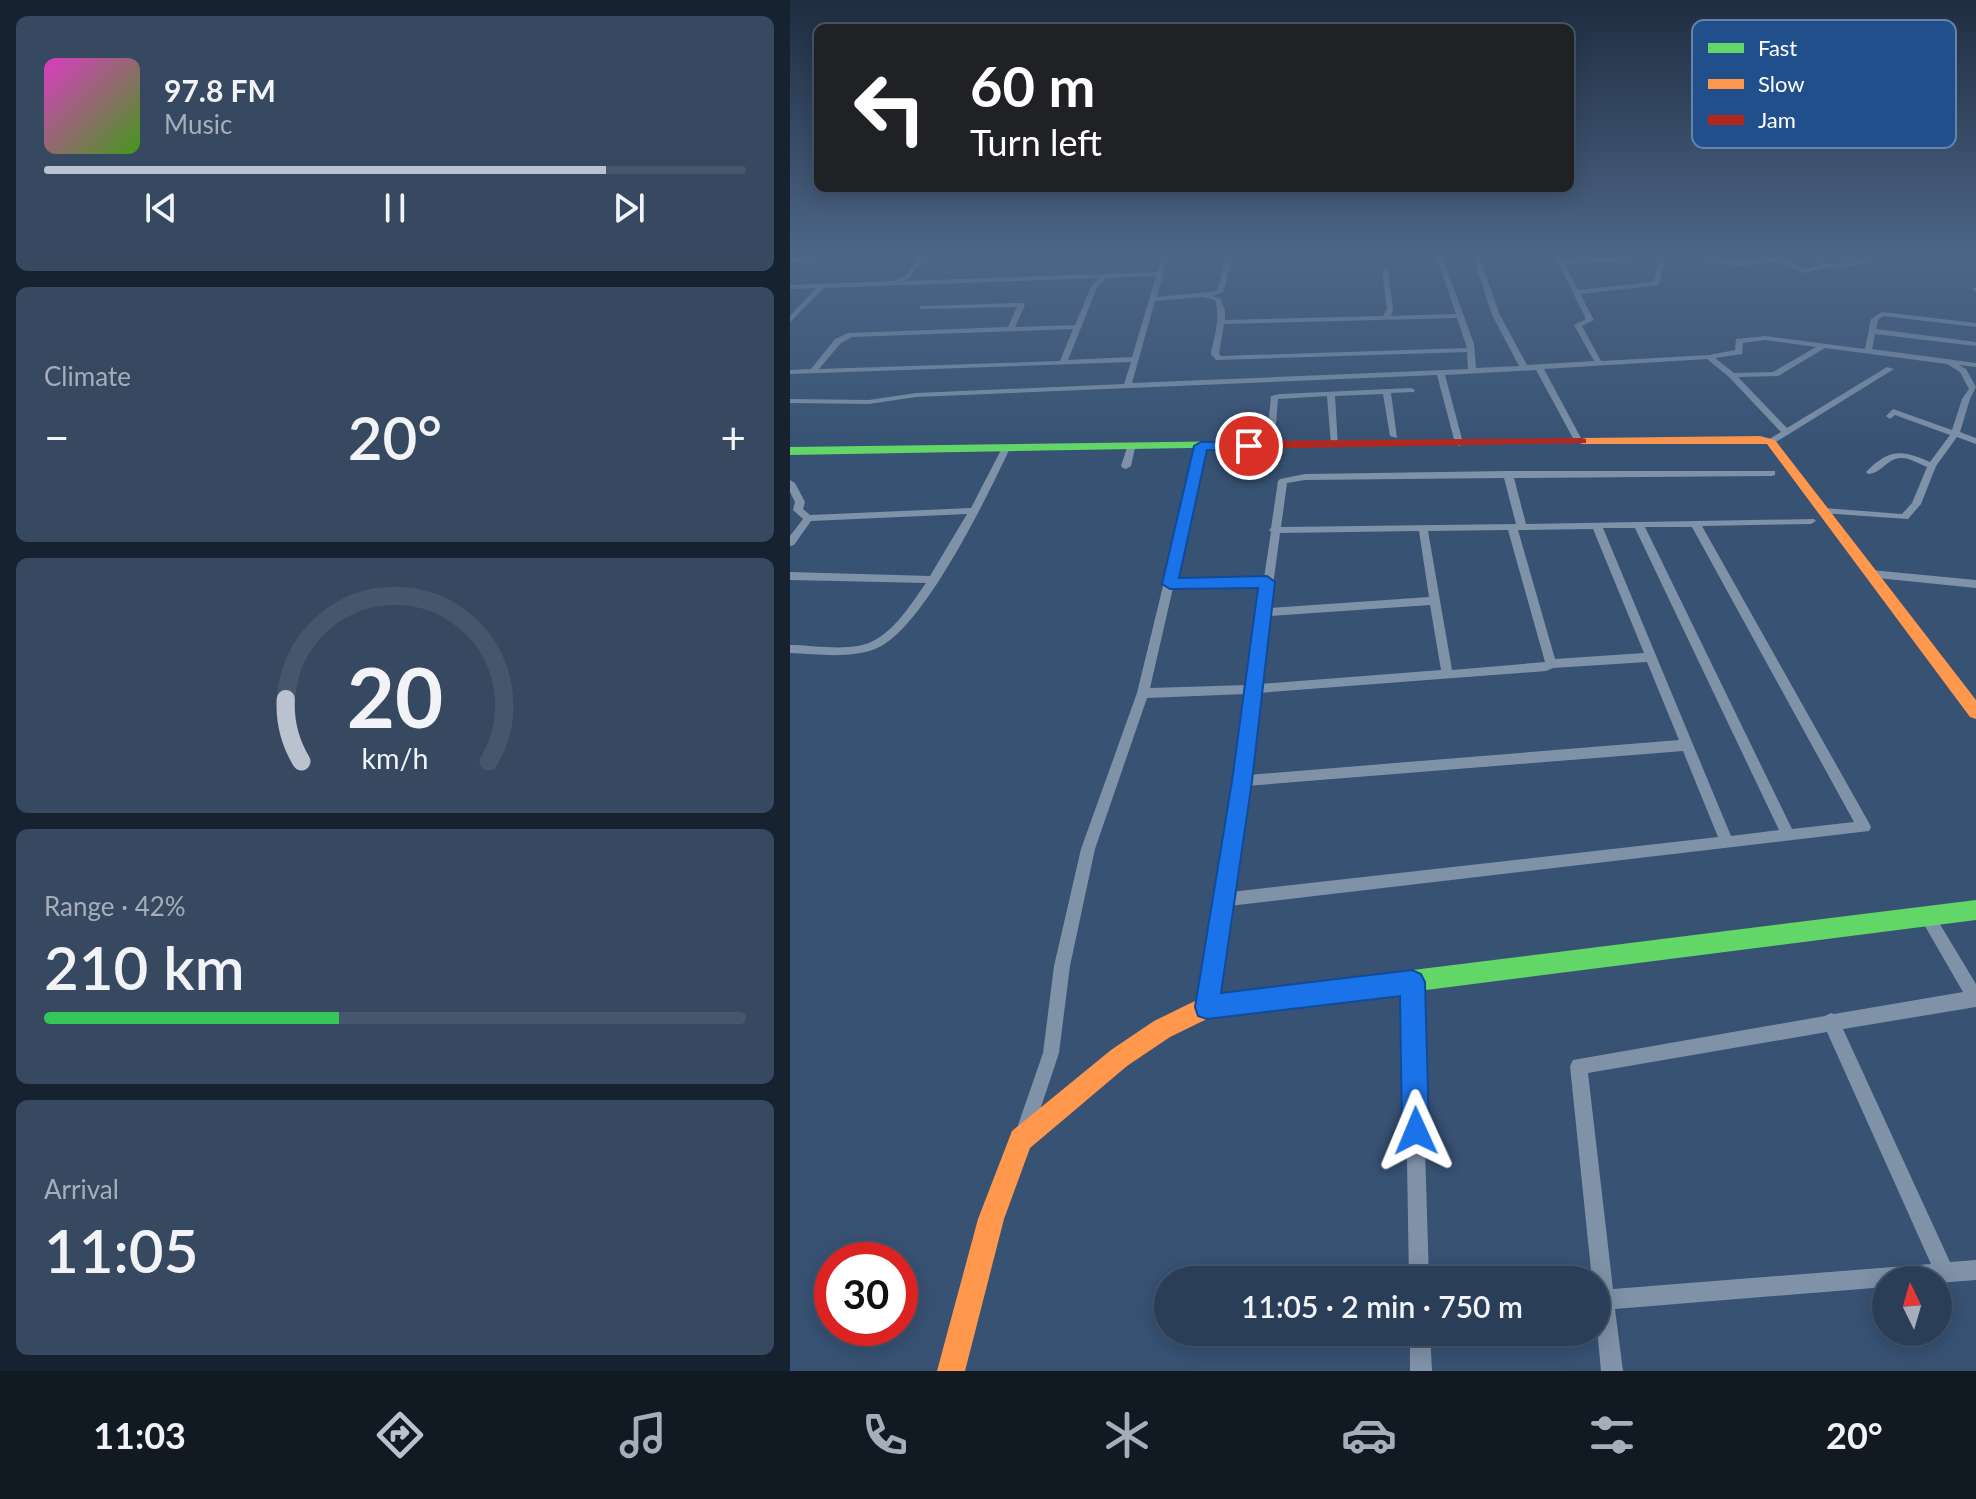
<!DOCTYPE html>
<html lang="en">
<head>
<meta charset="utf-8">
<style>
  :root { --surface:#2a3e57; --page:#364961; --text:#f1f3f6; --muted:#a5aeba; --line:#46576d; --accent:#b9c2ce }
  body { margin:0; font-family:Lato,sans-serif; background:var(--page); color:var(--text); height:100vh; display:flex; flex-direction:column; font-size:30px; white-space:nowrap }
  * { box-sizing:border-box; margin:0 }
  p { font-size:26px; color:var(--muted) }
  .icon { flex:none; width:44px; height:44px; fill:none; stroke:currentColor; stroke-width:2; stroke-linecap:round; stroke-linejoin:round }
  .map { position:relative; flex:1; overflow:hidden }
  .details { display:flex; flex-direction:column; gap:16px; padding:16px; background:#172230; width:790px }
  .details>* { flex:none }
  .top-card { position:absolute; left:24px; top:24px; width:760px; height:168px; border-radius:12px; box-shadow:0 4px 20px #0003,0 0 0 2px var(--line); background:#202124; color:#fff; overflow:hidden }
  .needle { width:52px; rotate:355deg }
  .controls { position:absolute; left:1082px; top:1266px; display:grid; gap:16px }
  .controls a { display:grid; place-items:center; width:80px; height:80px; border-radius:50%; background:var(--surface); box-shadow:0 4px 20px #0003,0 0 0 2px var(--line); font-size:40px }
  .speed { position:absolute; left:24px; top:1242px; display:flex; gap:16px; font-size:40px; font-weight:700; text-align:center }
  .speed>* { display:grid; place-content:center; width:104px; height:104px; border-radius:50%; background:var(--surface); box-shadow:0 4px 20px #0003,0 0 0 2px var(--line); line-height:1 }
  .speed .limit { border:12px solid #d22; background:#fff; color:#111 }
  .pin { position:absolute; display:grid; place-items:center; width:68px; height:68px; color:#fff; margin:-34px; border:4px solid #fff; border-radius:50%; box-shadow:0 2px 8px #0007 }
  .me { position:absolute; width:88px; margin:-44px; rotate:359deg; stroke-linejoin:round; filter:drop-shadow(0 0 6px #0008) }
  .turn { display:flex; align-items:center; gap:28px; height:168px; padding:0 24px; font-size:36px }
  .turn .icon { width:104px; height:104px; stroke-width:2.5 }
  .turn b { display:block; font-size:56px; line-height:68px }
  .big { font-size:60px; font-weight:600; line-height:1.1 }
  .details .widget { flex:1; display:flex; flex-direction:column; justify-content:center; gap:12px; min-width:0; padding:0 28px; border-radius:12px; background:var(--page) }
  .details .dial { align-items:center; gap:0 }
  .dial svg { height:208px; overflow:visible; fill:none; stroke:var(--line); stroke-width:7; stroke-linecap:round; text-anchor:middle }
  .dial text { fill:var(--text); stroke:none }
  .song { display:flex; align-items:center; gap:24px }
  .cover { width:96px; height:96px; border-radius:12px; background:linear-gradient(135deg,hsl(310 70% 55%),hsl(100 70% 35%)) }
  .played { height:8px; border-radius:4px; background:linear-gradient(90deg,var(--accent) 80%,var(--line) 80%) }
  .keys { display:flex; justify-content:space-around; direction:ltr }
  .heat { display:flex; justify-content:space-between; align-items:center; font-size:44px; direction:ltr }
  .charge { height:12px; border-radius:6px; background:linear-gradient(90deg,#34c759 42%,var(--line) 0) }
  .trip { position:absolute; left:364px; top:1266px; width:456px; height:80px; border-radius:40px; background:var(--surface); box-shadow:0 4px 20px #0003,0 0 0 2px var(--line); font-weight:600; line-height:80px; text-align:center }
  .menu { display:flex; height:128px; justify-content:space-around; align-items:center; background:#111923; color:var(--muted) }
  .menu .icon { width:56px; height:56px }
  .menu .selected { color:var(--accent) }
  .menu b { font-size:36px; color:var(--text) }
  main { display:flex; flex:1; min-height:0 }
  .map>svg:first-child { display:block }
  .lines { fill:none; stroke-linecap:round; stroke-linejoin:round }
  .street { fill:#7f92a8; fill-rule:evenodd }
  .fast { fill:#63d668; fill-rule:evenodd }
  .slow { fill:#ff974d; fill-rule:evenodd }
  .jam { fill:#b3261e; fill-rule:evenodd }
  .route { fill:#1a73e8; stroke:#114b97; stroke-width:2 }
  .key { fill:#204f8c; stroke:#6384ae; stroke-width:2 }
  .key-label { font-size:22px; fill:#fff }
</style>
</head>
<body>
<main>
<section class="details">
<div class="widget">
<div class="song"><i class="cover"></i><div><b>97.8 FM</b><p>Music</p></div></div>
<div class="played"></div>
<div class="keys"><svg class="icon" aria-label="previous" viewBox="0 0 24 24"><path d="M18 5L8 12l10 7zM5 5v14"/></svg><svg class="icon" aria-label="pause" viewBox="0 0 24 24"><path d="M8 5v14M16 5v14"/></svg><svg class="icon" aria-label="next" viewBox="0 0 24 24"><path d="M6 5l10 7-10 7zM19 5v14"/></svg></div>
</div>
<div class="widget"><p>Climate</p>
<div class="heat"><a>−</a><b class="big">20°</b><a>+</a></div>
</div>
<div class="widget dial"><svg viewBox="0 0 100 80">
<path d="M14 69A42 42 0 1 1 86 69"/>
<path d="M14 69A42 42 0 0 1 8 45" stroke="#b9c2ce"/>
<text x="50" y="56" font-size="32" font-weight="700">20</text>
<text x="50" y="72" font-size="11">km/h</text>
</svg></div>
<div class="widget"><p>Range · 42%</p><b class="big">210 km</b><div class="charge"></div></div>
<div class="widget"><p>Arrival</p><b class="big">11:05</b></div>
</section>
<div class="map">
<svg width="1186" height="1371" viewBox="0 0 1186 1371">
  <rect width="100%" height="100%" fill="#385274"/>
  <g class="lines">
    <path class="street" d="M30 256H73L0 262V258Z
      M129 256H136L120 277 114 281 367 272 372 256H378L367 297 427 291 436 258 446 256 442 259 433 292 423 296 431 299 435 311V320L593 316 597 309 592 271 595 269 598 271 603 309 601 316 666 314 646 256H652L684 344 686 368 729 366 702 315 683 256H689L710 315 737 365 804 361 784 325 796 319 765 256H771L773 260 905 256 875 259 869 285 790 294 804 320 792 326 811 361 919 355 945 350 946 339 975 336 1075 349 1081 319 1092 312 1186 323V327L1093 316 1088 320 1086 329 1186 342V346L1085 334 1082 349 1186 363V367L1169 365 1176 369 1186 387 1180 399 1170 432 1186 438V444L1167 437 1146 466 1131 504 1118 519 1031 513V509L1034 508 1112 514 1122 503 1137 467C1129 464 1120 458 1112 458 1098 457 1091 474 1078 474L1076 472C1100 448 1111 450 1140 462L1160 435 1105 415 1100 419 1096 416 1103 409 1162 430 1172 399 1179 389 1170 372 1157 364 1035 348 988 376 948 377 997 428 1097 367 1104 369 981 445 978 444V440L991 432 939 377 917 359 754 369 792 440 788 443 784 440 746 370 655 375 673 443 669 446 665 443 647 375 126 397 79 404 0 403V399L79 400 126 393 334 384 341 362 0 374V370L21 369 45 339 58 333 218 327 227 307 130 309V307L132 306 232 303 235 305 225 327 285 325 301 287 309 278 34 288 0 322V316L26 288 0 289V285L104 281 116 275ZM869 259 864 282 788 290 775 264ZM366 276 342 357 278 360 307 288 316 278ZM413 297 425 300C431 318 424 336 421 354L426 360 677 352 678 369 342 383 365 301ZM667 318 677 348 431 356 429 354 434 324ZM283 329 270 361 29 369 51 343 62 337ZM975 340 1026 347 983 372 944 373 925 358 952 354 953 343Z
      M906 256 953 262 988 257 1015 269 1031 265 1024 256H1031L1037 264 1065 262 1082 256H1092L1066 266 1035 268 1014 273 987 261 953 266 927 264Z
      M1185 287H1186V292L1182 289Z
      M621 388 625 390 624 392 601 393 607 438 600 436 593 394 545 396 548 447 541 445 537 396 488 399 485 436 481 439 477 436 481 396 490 394Z
      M411 443 415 446 385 580 474 578 481 532 479 530 481 528 488 481 490 479 515 474 718 471H985V475L982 476 724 478 736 524 1024 519 1026 521 1021 524 912 526 1079 823 1081 827 1079 831 439 906 425 1007 423 1013 417 1015 411 1013 409 1007 456 694 357 698 305 849 280 966 269 1053 241 1137 235 1140 229 1137 226 1131 253 1053 264 966 291 849 347 693 407 446ZM714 478 726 524 491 527 497 483 515 480ZM855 527H902L1064 822 1002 829ZM813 528H845L989 830 941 836ZM803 529 854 653 765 659 728 530ZM718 530 755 662 662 670 638 531ZM629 531 639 597 480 608 490 533ZM473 586 458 685 360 688 383 588ZM640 605 651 670 470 684 479 616ZM857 662 889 740 457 775 468 693 756 671 763 668ZM893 751 928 837 441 892 456 786Z
      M216 445 220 448C198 495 132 632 85 649 58 659 28 654 0 653V645C23 645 60 652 81 642 105 631 121 604 136 583L0 580V572L140 576 177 514 21 521 4 545 0 546V536L13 519 3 510 5 502 0 492V480L5 483 15 502 13 509 20 515 181 508 212 448Z
      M341 445 345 448 341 466 336 469 333 468 331 466 337 448Z
      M1081 570 1186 580V588L1077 577 1076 574 1077 571Z
      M1137 909 1142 911 1186 984V1007L1053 1029 1160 1262 1186 1260V1280L1148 1283V1280H1096V1287L825 1309 833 1371H811L806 1318V1280H802L780 1066 783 1060 1035 1016 1041 1013 1044 1014 1173 992 1132 921 1129 916 1132 911ZM1037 1032 1141 1264 823 1289 798 1073Z
      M622 974 628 976 630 982 639 1280H619L614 982 616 976Z
      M620 1332H640L642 1371H620Z"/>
    <path class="fast" d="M452 441 458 445 456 447 0 455V447Z
      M1186 900V920L558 1000 550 997 547 989 550 981 558 978Z"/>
    <path class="slow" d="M970 436 985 440 1186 700V719L1180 717 977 444H792L786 441 792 438Z
      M558 978 566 981 569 989 566 997 558 1000 419 1018 380 1037 337 1066 240 1148 214 1219 175 1371H147L188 1219 222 1131 321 1050 364 1021 409 999 417 996Z"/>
    <path class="jam" d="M792 438 796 439V443L452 449 446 445 452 441Z"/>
  </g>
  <linearGradient id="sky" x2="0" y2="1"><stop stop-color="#1f2d40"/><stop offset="0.57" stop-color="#4d6688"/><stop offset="1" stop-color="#4d6688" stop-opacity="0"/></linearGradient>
  <rect width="1186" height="448" fill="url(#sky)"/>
  <path class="route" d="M411 442H459L465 446 459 450H417L389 578 477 576 485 582 462 781 431 993 622 970 631 974 635 982 639 1131 635 1141 626 1145 616 1141 612 1131 610 996 417 1019 408 1016 405 1007 442 781 468 588 380 589 372 584 404 446Z"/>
  <rect x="902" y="20" width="264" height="128" rx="12" class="key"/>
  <rect x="918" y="43" width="36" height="10" fill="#63d668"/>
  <rect x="918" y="79" width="36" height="10" fill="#ff974d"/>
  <rect x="918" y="115" width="36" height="10" fill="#b3261e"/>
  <g class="key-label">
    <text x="968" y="56">Fast</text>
    <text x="968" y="92">Slow</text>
    <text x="968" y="128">Jam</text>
  </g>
</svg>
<div class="controls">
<a><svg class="needle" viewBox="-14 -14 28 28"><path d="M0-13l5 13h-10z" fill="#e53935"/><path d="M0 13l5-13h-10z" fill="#a5aeba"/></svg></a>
</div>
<div class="speed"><div class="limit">30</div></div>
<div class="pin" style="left:459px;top:446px;background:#d93025"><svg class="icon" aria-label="arrive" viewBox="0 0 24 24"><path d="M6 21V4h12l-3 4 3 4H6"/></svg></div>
<svg class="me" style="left:626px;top:1131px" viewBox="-20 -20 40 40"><path d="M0-17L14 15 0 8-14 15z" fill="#1a73e8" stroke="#fff" stroke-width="4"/></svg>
<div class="trip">11:05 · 2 min · 750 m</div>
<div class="top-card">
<div class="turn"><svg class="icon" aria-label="left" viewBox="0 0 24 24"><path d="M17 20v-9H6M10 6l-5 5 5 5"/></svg><div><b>60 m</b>Turn left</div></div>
</div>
</div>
</main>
<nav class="menu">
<b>11:03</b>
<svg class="icon selected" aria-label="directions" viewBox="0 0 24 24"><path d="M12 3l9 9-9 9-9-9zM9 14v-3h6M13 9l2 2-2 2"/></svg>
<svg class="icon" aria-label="music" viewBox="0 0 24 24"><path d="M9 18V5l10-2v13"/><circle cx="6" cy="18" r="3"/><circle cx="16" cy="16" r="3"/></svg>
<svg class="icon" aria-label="phone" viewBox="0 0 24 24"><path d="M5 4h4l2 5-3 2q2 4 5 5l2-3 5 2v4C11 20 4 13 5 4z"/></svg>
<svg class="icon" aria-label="climate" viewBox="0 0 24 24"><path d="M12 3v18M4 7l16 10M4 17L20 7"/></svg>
<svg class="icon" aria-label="car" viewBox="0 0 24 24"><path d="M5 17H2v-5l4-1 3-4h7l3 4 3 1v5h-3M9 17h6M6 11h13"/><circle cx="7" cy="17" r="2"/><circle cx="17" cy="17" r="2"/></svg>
<svg class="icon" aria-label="filters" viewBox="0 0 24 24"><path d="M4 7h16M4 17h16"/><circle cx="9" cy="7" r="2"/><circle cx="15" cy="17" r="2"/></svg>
<b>20°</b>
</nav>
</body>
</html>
